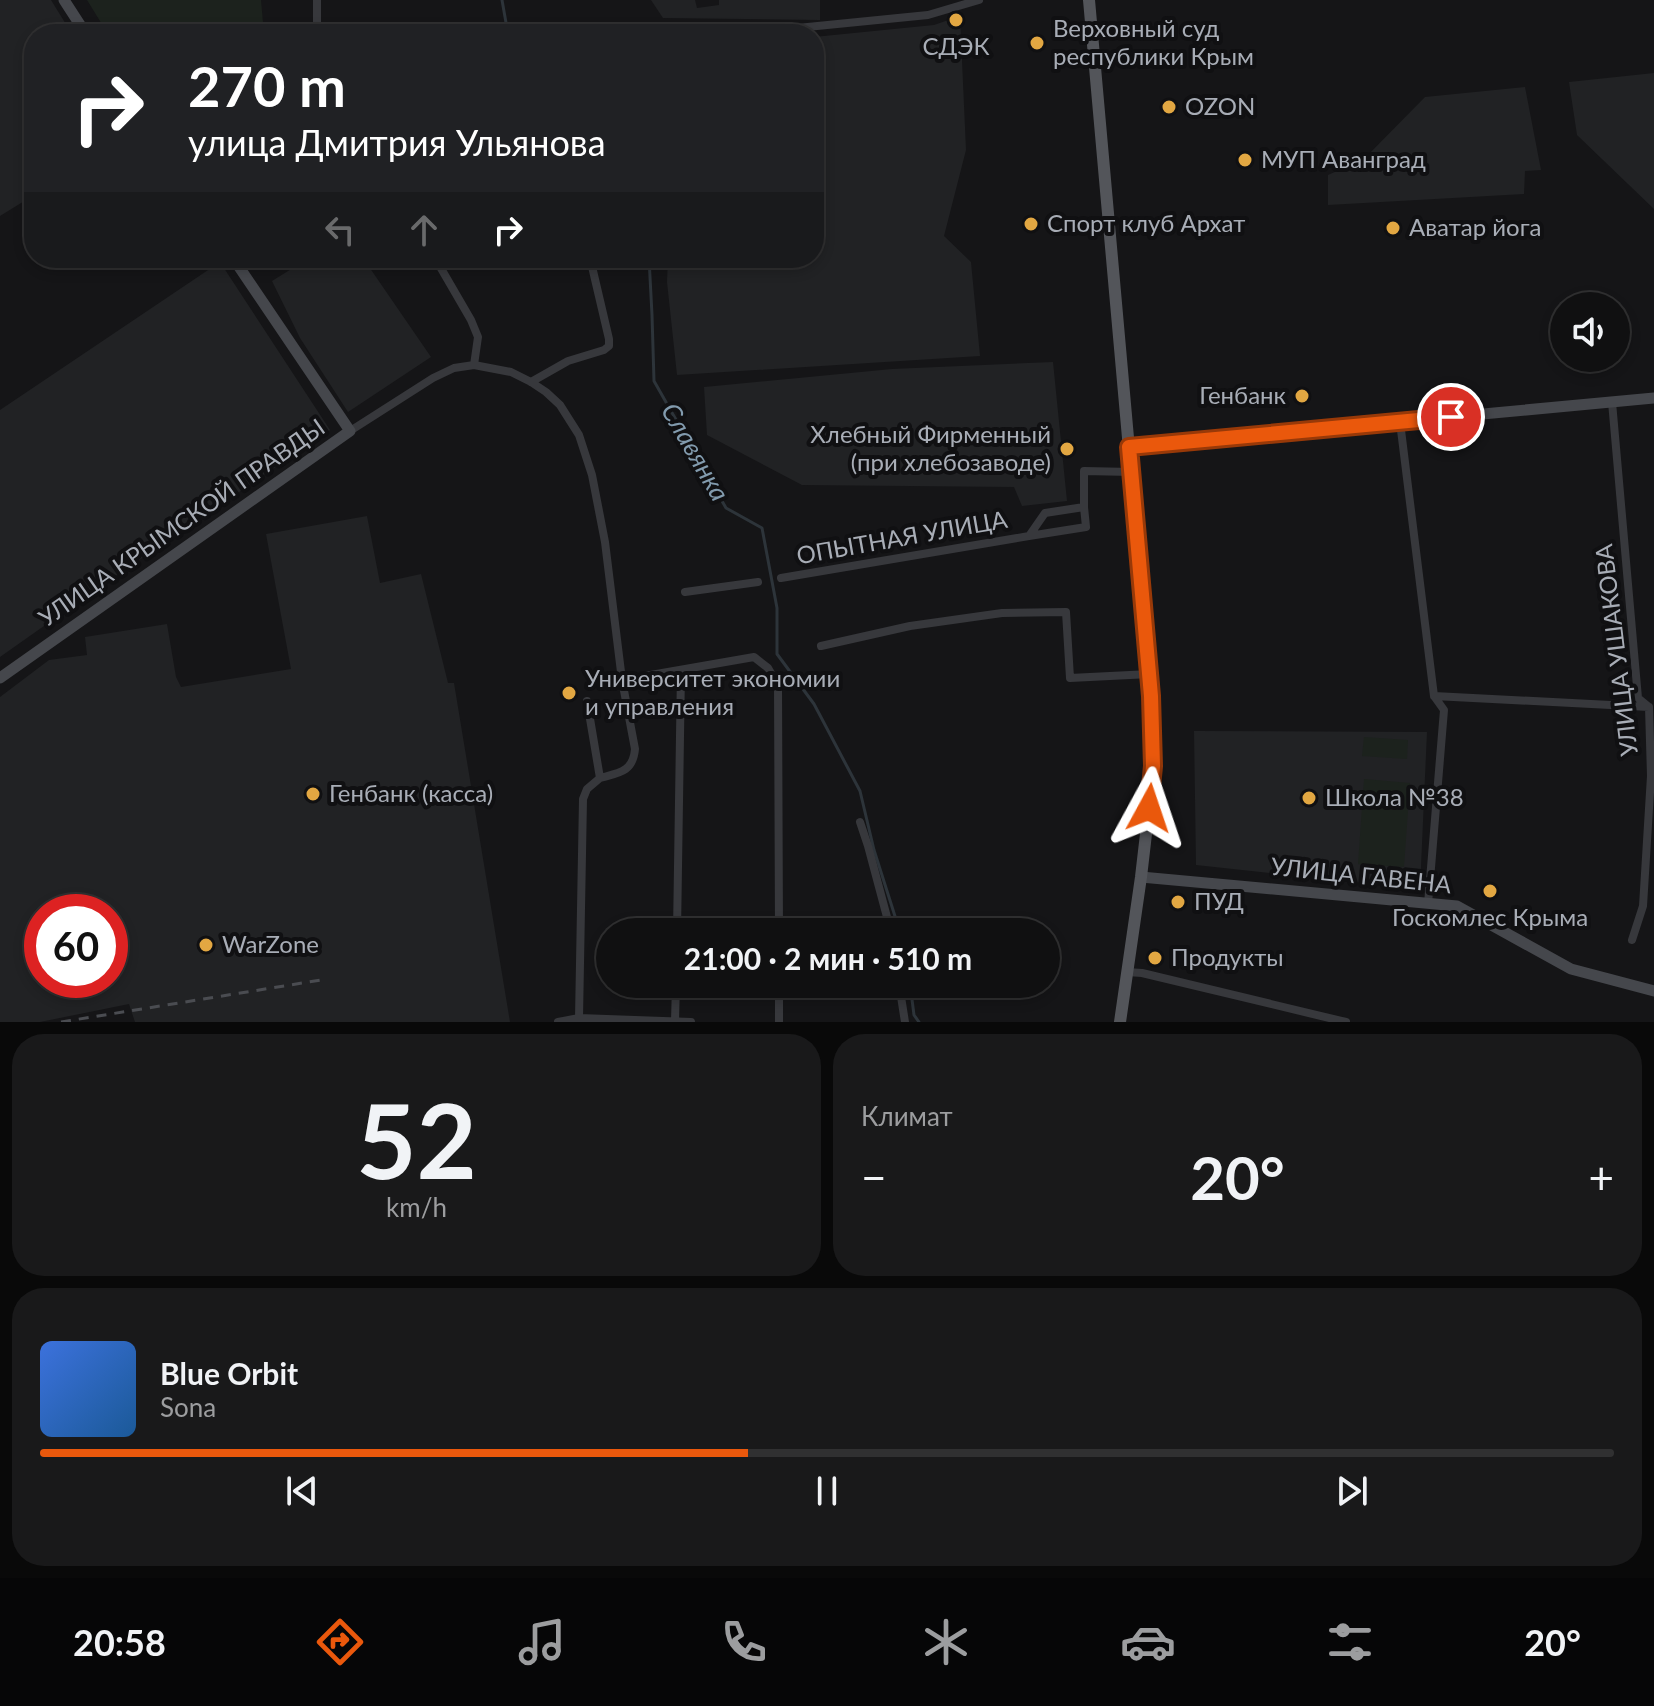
<!DOCTYPE html>
<html lang="ru">
<head>
<meta charset="utf-8">
<style>
  :root { --surface:#101011; --page:#19191a; --text:#f1f3f6; --muted:#9c9d9f; --line:#303031; --accent:#ea580c }
  body { margin:0; font-family:Lato,sans-serif; background:var(--page); color:var(--text); height:100vh; display:flex; flex-direction:column; font-size:30px; white-space:nowrap }
  * { box-sizing:border-box; margin:0 }
  p { font-size:26px; color:var(--muted) }
  .icon { flex:none; width:44px; height:44px; fill:none; stroke:currentColor; stroke-width:2; stroke-linecap:round; stroke-linejoin:round }
  .map { position:relative; height:1022px; overflow:hidden }
  .drawer { display:flex; flex-direction:column; gap:12px; padding:12px; background:#090909; flex:1 }
  .drawer>* { flex:none }
  .banner { position:absolute; left:24px; top:24px; width:800px; height:244px; border-radius:32px; box-shadow:0 4px 12px #0003,0 0 0 2px var(--line); background:#202124; color:#fff; overflow:hidden }
  .controls { position:absolute; left:1550px; top:292px; display:grid; gap:16px }
  .controls a { display:grid; place-items:center; width:80px; height:80px; border-radius:50%; background:var(--surface); box-shadow:0 4px 12px #0003,0 0 0 2px var(--line); font-size:40px }
  .speed { position:absolute; left:24px; top:894px; display:flex; gap:16px; font-size:40px; font-weight:700; text-align:center }
  .speed>* { display:grid; place-content:center; width:104px; height:104px; border-radius:50%; background:var(--surface); box-shadow:0 4px 12px #0003,0 0 0 2px var(--line); line-height:1 }
  .speed .limit { border:12px solid #d22; background:#fff; color:#111 }
  .pin { position:absolute; display:grid; place-items:center; width:68px; height:68px; color:#fff; margin:-34px; border:4px solid #fff; border-radius:50%; box-shadow:0 2px 8px #0007 }
  .me { position:absolute; width:88px; margin:-44px; rotate:5deg; stroke-linejoin:round; filter:drop-shadow(0 0 6px #0008) }
  .turn { display:flex; align-items:center; gap:28px; height:168px; padding:0 32px; font-size:36px }
  .turn .icon { width:104px; height:104px; stroke-width:2.5 }
  .turn b { display:block; font-size:56px; line-height:68px }
  .lanes { display:flex; align-items:center; height:76px; padding:0 32px; background:#0003; justify-content:center; gap:40px; direction:ltr }
  .lanes .off { opacity:.35 }
  .big { font-size:60px; font-weight:700; line-height:1.1 }
  .drawer .card { flex:1; display:flex; flex-direction:column; justify-content:center; gap:12px; min-width:0; padding:0 28px; border-radius:32px; background:var(--page) }
  .drawer .dial { align-items:center; gap:0 }
  .dial b { font-size:104px; line-height:1 }
  .song { display:flex; align-items:center; gap:24px }
  .cover { width:96px; height:96px; border-radius:12px; background:linear-gradient(135deg,hsl(220 70% 55%),hsl(210 70% 35%)) }
  .played { height:8px; border-radius:4px; background:linear-gradient(90deg,var(--accent) 45%,var(--line) 45%) }
  .keys { display:flex; justify-content:space-around; direction:ltr }
  .heat { display:flex; justify-content:space-between; align-items:center; font-size:44px; direction:ltr }
  .drawer .tiles { flex:1; display:grid; gap:12px; grid-template-columns:1fr 1fr }
  .card:last-child { grid-column:span 2 }
  .trip { position:absolute; left:596px; top:918px; width:464px; height:80px; border-radius:40px; background:var(--surface); box-shadow:0 4px 12px #0003,0 0 0 2px var(--line); font-weight:700; line-height:80px; text-align:center }
  .tabs { display:flex; height:128px; justify-content:space-around; align-items:center; background:#060607; color:var(--muted) }
  .tabs .icon { width:56px; height:56px }
  .tabs .current { color:var(--accent) }
  .tabs b { font-size:36px; color:var(--text) }
  .map>svg:first-child { display:block }
  .built { fill:#212224; fill-rule:evenodd }
  .green { fill:#1c221d }
  .lines { fill:none; stroke-linecap:round; stroke-linejoin:round }
  .stream { stroke:#2d343a; stroke-width:3 }
  .street { stroke:#37383c; stroke-width:8 }
  .secondary { stroke:#45474c; stroke-width:11 }
  .primary { stroke:#53555a; stroke-width:12 }
  .rail { stroke:#4a4c51; stroke-width:3; stroke-dasharray:10 8; stroke-linecap:butt }
  .route-casing { stroke:#983908; stroke-width:20 }
  .route { stroke:#ea580c; stroke-width:14 }
  .poi-dot { fill:#e2a742; stroke:#101012; stroke-width:3 }
  .labels { text-anchor:middle; stroke-width:8; stroke-linejoin:round; paint-order:stroke }
  .poi-label { font-size:24px; fill:#a8adb6; stroke:#101012; text-anchor:start }
  .street-label { font-size:24px; fill:#a8adb6; stroke:#101012 }
  .water-label { font-size:26px; font-style:italic; fill:#829bae; stroke:#101012 }
</style>
</head>
<body>
<div class="map">
<svg width="1654" height="1022" viewBox="0 0 1654 1022">
  <rect width="100%" height="100%" fill="#151517"/>
  <path class="built" d="M0 0H51L72 34H34V195L0 216Z
    M651 0H695L697 8 719 5V0H820V20L663 18Z
    M960 16 966 150 944 236 971 262 980 356 677 375 667 282 668 258H814V37L934 25Z
    M1654 73V209L1577 135 1569 82Z
    M1525 87 1541 170 1525 171 1524 194 1328 205V175L1364 159 1425 97Z
    M309 258H363L431 357 348 412 300 338 272 281Z
    M220 262 330 430 95 590 0 657V410Z
    M1053 362 1067 501 1022 506 1014 487 802 485 707 435 704 387 892 369Z
    M367 516 380 583 421 574 448 683H454L510 1022H135L129 1004 40 1022H0V697L49 660 87 655 85 637 167 624 176 677 181 687 291 669 266 534ZM42 912H110V980H42Z
    M1194 731 1427 732 1420 889 1196 865Z"/>
  <path class="green" d="M87 0H261L264 34H108Z
    M1364 737 1408 740 1407 759 1362 756Z
    M1364 779 1410 783 1404 867 1358 864Z"/>
  <g class="lines">
    <path class="stream" d="M502 0 508 34
      M649 258 652 315 654 381 726 508 762 528 777 608V654L814 704 860 791 874 850 900 932
      M910 984 914 1015 919 1022"/>
    <path class="street" d="M317 34V0
      M737 34 928 15 979 0
      M435 258 471 320 478 337 474 365
      M531 382 568 361 604 350 609 346V339L590 258
      M1612 402 1638 698 1649 707 1651 776 1643 906 1632 940
      M1400 422 1434 696 1444 710 1428 904
      M350 431 433 378 454 368 474 365 511 372 531 382 546 392 560 405 579 435 592 475 605 542 622 680 635 749C633 772 619 773 600 778L587 701
      M1029 536 1086 527 1084 507
      M781 578 1029 536 1045 513 1084 507V471L1132 472
      M685 592 758 582
      M821 646 910 626 1002 613 1066 612 1070 678 1150 674
      M622 680 754 657 768 668 778 685 779 932
      M1434 696 1649 707
      M860 822 868 846 891 932
      M677 932 681 671
      M1127 972 1142 973 1346 1022
      M779 984V1022
      M899 984 905 1022
      M579 1018 583 799 587 789 600 778
      M675 1021 676 984
      M558 1022 579 1018 691 1022"/>
    <path class="secondary" d="M64 0 86 34
      M1129 447 1654 398
      M0 678 350 431 233 258
      M1141 877 1457 906 1571 969 1654 991"/>
    <path class="primary" d="M1089 0 1151 696 1153 766 1149 808 1141 877 1120 1022"/>
    <path class="rail" d="M61 1022 321 980"/>
  </g>
  <g class="lines">
    <g class="route-casing">
      <path id="route" d="M1149 808 1153 766 1151 696 1129 447 1451 417"/>
    </g>
    <use href="#route" class="route"/>
  </g>
  <g class="poi-dot">
    <circle cx="956" cy="20" r="8"/>
    <circle cx="1037" cy="43" r="8"/>
    <circle cx="1169" cy="107" r="8"/>
    <circle cx="1245" cy="160" r="8"/>
    <circle cx="1031" cy="224" r="8"/>
    <circle cx="1393" cy="228" r="8"/>
    <circle cx="1302" cy="396" r="8"/>
    <circle cx="1067" cy="449" r="8"/>
    <circle cx="569" cy="693" r="8"/>
    <circle cx="313" cy="794" r="8"/>
    <circle cx="1309" cy="798" r="8"/>
    <circle cx="1490" cy="891" r="8"/>
    <circle cx="1178" cy="902" r="8"/>
    <circle cx="206" cy="945" r="8"/>
    <circle cx="1155" cy="958" r="8"/>
  </g>
  <g class="labels">
    <g class="poi-label">
      <text x="1053" y="37">Верховный суд<tspan x="1053" dy="28">республики Крым</tspan></text>
      <text x="956" y="55" text-anchor="middle">СДЭК</text>
      <text x="1185" y="115">OZON</text>
      <text x="1261" y="168">МУП Аванград</text>
      <text x="1047" y="232">Спорт клуб Архат</text>
      <text x="1409" y="236">Аватар йога</text>
      <text x="1286" y="404" text-anchor="end">Генбанк</text>
      <text x="1051" y="443" text-anchor="end">Хлебный Фирменный<tspan x="1051" dy="28">(при хлебозаводе)</tspan></text>
      <text x="585" y="687">Университет экономии<tspan x="585" dy="28">и управления</tspan></text>
      <text x="329" y="802">Генбанк (касса)</text>
      <text x="1325" y="806">Школа №38</text>
      <text x="1194" y="910">ПУД</text>
      <text x="1490" y="926" text-anchor="middle">Госкомлес Крыма</text>
      <text x="222" y="953">WarZone</text>
      <text x="1171" y="966">Продукты</text>
    </g>
    <g class="street-label">
      <text transform="translate(182 523) rotate(-35)" y="8">УЛИЦА КРЫМСКОЙ ПРАВДЫ</text>
      <text transform="translate(902 538) rotate(-10)" y="8">ОПЫТНАЯ УЛИЦА</text>
      <text transform="translate(1617 650) rotate(-97)" y="8">УЛИЦА УШАКОВА</text>
      <text transform="translate(1361 876) rotate(6)" y="8">УЛИЦА ГАВЕНА</text>
    </g>
    <g class="water-label">
      <text transform="translate(695 452) rotate(60)" y="9">Славянка</text>
    </g>
  </g>
</svg>
<div class="controls">
<a><svg class="icon" aria-label="sound" viewBox="0 0 24 24"><path d="M4 9h4l5-4v14l-5-4H4zM17 9q2 3 0 6"/></svg></a>
</div>
<div class="speed"><div class="limit">60</div></div>
<div class="pin" style="left:1451px;top:417px;background:#d93025"><svg class="icon" aria-label="arrive" viewBox="0 0 24 24"><path d="M6 21V4h12l-3 4 3 4H6"/></svg></div>
<svg class="me" style="left:1149px;top:808px" viewBox="-20 -20 40 40"><path d="M0-17L14 15 0 8-14 15z" fill="#ea580c" stroke="#fff" stroke-width="4"/></svg>
<div class="trip">21:00 · 2 мин · 510 m</div>
<div class="banner">
<div class="turn"><svg class="icon" aria-label="right" viewBox="0 0 24 24"><path d="M7 20v-9h11M14 6l5 5-5 5"/></svg><div><b>270 m</b>улица Дмитрия Ульянова</div></div>
<div class="lanes"><svg class="icon off" aria-label="left" viewBox="0 0 24 24"><path d="M17 20v-9H6M10 6l-5 5 5 5"/></svg><svg class="icon off" aria-label="ahead" viewBox="0 0 24 24"><path d="M12 20V5M6 11l6-6 6 6"/></svg><svg class="icon" aria-label="right" viewBox="0 0 24 24"><path d="M7 20v-9h11M14 6l5 5-5 5"/></svg></div>
</div>
</div>
<section class="drawer">
<div class="tiles">
<div class="card dial"><b>52</b><p>km/h</p></div>
<div class="card"><p>Климат</p>
<div class="heat"><a>−</a><b class="big">20°</b><a>+</a></div>
</div>
<div class="card">
<div class="song"><i class="cover"></i><div><b>Blue Orbit</b><p>Sona</p></div></div>
<div class="played"></div>
<div class="keys"><svg class="icon" aria-label="previous" viewBox="0 0 24 24"><path d="M18 5L8 12l10 7zM5 5v14"/></svg><svg class="icon" aria-label="pause" viewBox="0 0 24 24"><path d="M8 5v14M16 5v14"/></svg><svg class="icon" aria-label="next" viewBox="0 0 24 24"><path d="M6 5l10 7-10 7zM19 5v14"/></svg></div>
</div>
</div>
</section>
<nav class="tabs">
<b>20:58</b>
<svg class="icon current" aria-label="directions" viewBox="0 0 24 24"><path d="M12 3l9 9-9 9-9-9zM9 14v-3h6M13 9l2 2-2 2"/></svg>
<svg class="icon" aria-label="music" viewBox="0 0 24 24"><path d="M9 18V5l10-2v13"/><circle cx="6" cy="18" r="3"/><circle cx="16" cy="16" r="3"/></svg>
<svg class="icon" aria-label="phone" viewBox="0 0 24 24"><path d="M5 4h4l2 5-3 2q2 4 5 5l2-3 5 2v4C11 20 4 13 5 4z"/></svg>
<svg class="icon" aria-label="climate" viewBox="0 0 24 24"><path d="M12 3v18M4 7l16 10M4 17L20 7"/></svg>
<svg class="icon" aria-label="car" viewBox="0 0 24 24"><path d="M5 17H2v-5l4-1 3-4h7l3 4 3 1v5h-3M9 17h6M6 11h13"/><circle cx="7" cy="17" r="2"/><circle cx="17" cy="17" r="2"/></svg>
<svg class="icon" aria-label="filters" viewBox="0 0 24 24"><path d="M4 7h16M4 17h16"/><circle cx="9" cy="7" r="2"/><circle cx="15" cy="17" r="2"/></svg>
<b>20°</b>
</nav>
</body>
</html>
